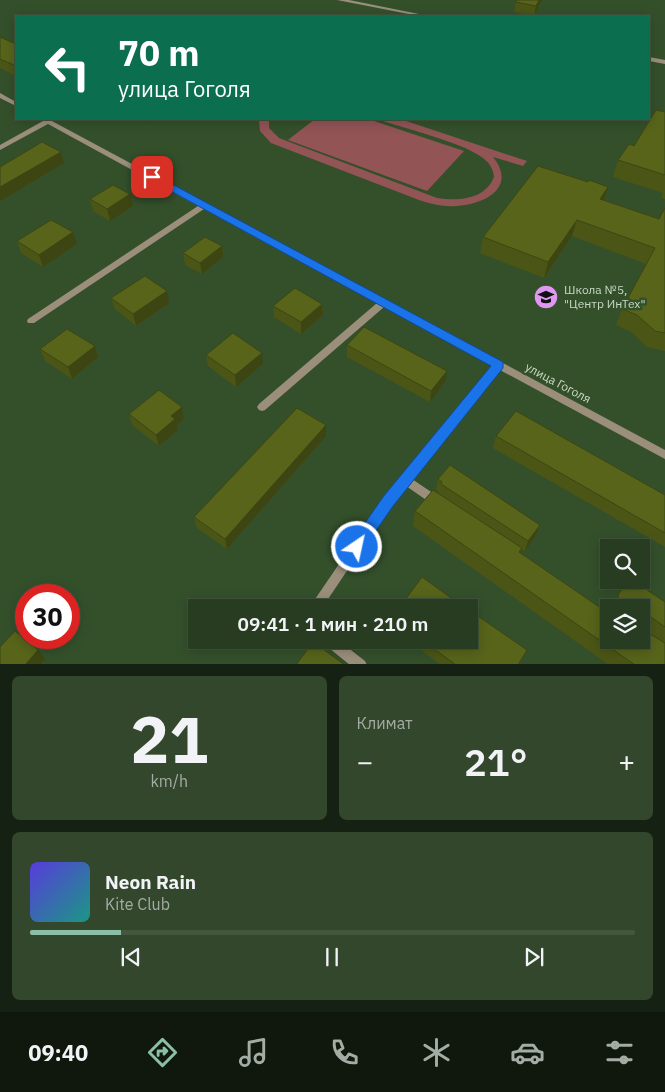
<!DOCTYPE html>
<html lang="ru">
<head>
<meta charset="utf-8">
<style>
  :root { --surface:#273c20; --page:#33472d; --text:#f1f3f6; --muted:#a4ada5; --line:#43563e; --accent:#8abfa5 }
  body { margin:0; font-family:"IBM Plex Sans",sans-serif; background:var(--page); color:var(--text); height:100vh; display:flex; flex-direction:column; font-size:19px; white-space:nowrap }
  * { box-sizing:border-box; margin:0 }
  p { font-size:16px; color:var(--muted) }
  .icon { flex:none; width:28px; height:28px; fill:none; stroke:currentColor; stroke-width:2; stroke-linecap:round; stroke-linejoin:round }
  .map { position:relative; height:664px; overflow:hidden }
  .drawer { display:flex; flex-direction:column; gap:12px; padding:12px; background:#152112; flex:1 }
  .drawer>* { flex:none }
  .hud { position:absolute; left:15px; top:15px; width:635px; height:105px; border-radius:0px; box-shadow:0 2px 12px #0003,0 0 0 1px var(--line); background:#0b6e4f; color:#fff; overflow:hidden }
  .tools { position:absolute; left:600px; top:539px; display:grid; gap:10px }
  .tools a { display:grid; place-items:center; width:50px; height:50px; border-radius:0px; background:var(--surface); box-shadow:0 2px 12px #0003,0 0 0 1px var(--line); font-size:25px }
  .speed { position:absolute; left:15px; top:584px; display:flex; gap:10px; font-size:25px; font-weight:700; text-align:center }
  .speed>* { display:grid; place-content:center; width:65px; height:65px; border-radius:50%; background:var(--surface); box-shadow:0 2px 12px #0003,0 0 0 1px var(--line); line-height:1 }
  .speed .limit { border:8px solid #d22; background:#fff; color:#111 }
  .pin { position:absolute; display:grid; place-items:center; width:42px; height:42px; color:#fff; margin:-21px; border-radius:10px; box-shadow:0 2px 8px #0006 }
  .me { position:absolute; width:55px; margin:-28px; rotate:34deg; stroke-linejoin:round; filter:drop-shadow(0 0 4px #0008) }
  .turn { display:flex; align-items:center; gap:18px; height:105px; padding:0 20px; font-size:22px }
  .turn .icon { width:65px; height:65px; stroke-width:2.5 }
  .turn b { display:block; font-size:35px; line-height:42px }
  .big { font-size:38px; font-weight:600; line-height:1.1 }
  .drawer .tile { flex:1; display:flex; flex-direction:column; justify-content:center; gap:8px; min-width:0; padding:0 18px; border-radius:8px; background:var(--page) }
  .drawer .dial { align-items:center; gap:0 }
  .dial b { font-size:65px; line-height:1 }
  .song { display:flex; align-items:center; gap:15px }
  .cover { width:60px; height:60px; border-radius:8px; background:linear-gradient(135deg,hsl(250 70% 55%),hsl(170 70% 35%)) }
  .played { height:5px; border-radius:2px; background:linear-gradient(90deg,var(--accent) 15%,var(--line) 15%) }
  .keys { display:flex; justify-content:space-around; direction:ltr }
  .heat { display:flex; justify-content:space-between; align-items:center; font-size:28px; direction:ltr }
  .drawer .tiles { flex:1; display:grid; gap:12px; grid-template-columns:1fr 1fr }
  .tile:last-child { grid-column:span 2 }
  .trip { position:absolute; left:188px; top:599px; width:290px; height:50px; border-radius:0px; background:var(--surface); box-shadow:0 2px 12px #0003,0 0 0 1px var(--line); font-weight:600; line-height:50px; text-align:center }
  .dock { display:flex; height:80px; justify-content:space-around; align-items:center; background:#10180d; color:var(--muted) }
  .dock .icon { width:35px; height:35px }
  .dock .selected { color:var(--accent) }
  .dock b { font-size:22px; color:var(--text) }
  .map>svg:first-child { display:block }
  .green { fill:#925455 }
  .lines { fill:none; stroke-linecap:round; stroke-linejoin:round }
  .minor { fill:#9b8f7c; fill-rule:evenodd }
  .wall { fill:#4b5616 }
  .shaded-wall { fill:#3d4612 }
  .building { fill:#57641a; stroke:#3d4612 }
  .route { fill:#1a73e8; stroke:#114b97 }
  .labels { text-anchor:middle; stroke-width:5; stroke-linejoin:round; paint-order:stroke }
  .poi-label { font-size:12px; fill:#c8d9c3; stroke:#34502b; text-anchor:start }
  .street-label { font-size:12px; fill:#c8d9c3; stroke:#34502b }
</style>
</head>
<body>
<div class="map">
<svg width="665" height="665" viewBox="0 0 665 665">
  <rect width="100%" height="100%" fill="#34502b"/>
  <path class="green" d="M259 119H269V128L279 138 437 198C458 201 485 200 494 177 493 169 490 163 483 158 464 143 403 128 377 119H400L527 161 523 166 493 157C517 187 486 204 457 206 444 207 431 204 419 200L271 143 260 131Z
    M315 119H368L464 151 427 191 288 140Z"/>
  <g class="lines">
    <path class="minor" d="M337 0H349L429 16H419Z
      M649 57 665 60V64L649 61Z
      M0 93 16 102V106L0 98Z
      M41 119 50 120 665 450V459L500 370 412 479 440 498 441 501 440 504 436 506 432 504 406 486 392 504 322 608H309L384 498 493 366 384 307 265 410 262 411 259 410 257 407 259 404 377 303 204 209 34 323H28L27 321 28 319 198 206 48 124 0 150V145L43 121Z
      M322 640H338L365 661 367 665H350L324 644Z"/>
  </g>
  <path class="wall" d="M542 0 534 16 514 12 516 2Z
    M0 37 16 44V76L0 68Z
    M665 112V199L661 198 663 193 613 177 618 160 634 146Z
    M142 119H155L149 122Z
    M588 182 608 187 604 200 659 219 665 208V351L647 347 631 332 616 325 622 309 646 264 572 236 544 278 480 253 483 237Z
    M130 194 133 206 110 221 93 211 90 199Z
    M17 241 77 244 43 267 21 253Z
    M222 246 223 257 202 274 185 265 183 253Z
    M111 298 169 303 136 326 115 309Z
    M322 304 323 315 301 334 274 317 273 306Z
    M347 345 445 382 430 402 347 357Z
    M95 346 98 357 72 379 45 361 40 349Z
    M206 355 263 364 236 387 208 366Z
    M182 407 184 419 177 425 178 430 159 446 132 425 129 414Z
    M326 425V436L227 549 197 528 194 517Z
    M496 436 665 495V547L493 448Z
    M438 479 540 525 536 535 525 551 521 549 520 553 608 613 641 608H611L628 580 665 602V665H609L413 526 415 511 439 494V492L436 490Z
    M408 640H469L522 659 519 665H441Z"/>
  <path class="shaded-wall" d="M539 0H542L534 16 536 6Z
    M148 119H155L149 122Z
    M61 152 64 163 0 201V187Z
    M608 187 603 203 600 199Z
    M130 194 133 206 110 221 107 209Z
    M577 220 572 236 544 278 548 262Z
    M73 232 77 244 43 267 39 255Z
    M222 246 223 257 202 274 200 263Z
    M167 291 169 303 136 326 133 314Z
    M322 304 323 315 301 334V322Z
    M95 346 98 357 72 379 68 367Z
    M262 353 263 364 236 387 235 375Z
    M447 371 445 382 430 402 431 391Z
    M182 407 184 419 177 425 178 430 159 446 156 435 171 416Z
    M326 425V436L227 549 225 539Z
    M540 525 536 535 525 551 528 541Z
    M38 650 45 659 40 665H25Z"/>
  <path class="building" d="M517 0H539L536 6 516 2Z
    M0 37 16 44V66L0 59Z
    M656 110 665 112V175L618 160 629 144 634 146Z
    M42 142 61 152 0 187V167Z
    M538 166 588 182 589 180 608 187 600 199 659 219 665 208V333L655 331 637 315 622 309 655 248 577 220 548 262 483 237Z
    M113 185 130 194 107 209 90 199Z
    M51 220 73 232 39 255 17 241Z
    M205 237 222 246 200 263 183 253Z
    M145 276 167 291 133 314 111 298Z
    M295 288 322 304 301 322 273 306Z
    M364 327 447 371 431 391 347 345Z
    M67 329 95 346 68 367 40 349Z
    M233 333 262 353 235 375 206 355Z
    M159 390 182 407 171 416 175 419 156 435 129 414Z
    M297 408 326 425 225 539 194 517Z
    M516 411 665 495V533L496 436Z
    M450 465 540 525 528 541 441 484 442 482 438 479Z
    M433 490 522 548 519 552 608 613 609 611V640H641V608H619L618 595 628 580H632L665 602V627L651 617 649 618 648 625 643 627 645 631 665 643V665H635L415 511Z
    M422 577 465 608H399Z
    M469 610 527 650 518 665H456L422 640H469Z
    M15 631 38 650 25 665H0V647Z
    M313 642 345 665H296Z"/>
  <path class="route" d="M149 175H155L503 362V368L393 506 362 551 357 553 352 551 350 547 352 542 383 497 491 366 149 179Z"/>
  <defs>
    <g id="school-disc" transform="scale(1.25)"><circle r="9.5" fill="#df98f2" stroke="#34502b"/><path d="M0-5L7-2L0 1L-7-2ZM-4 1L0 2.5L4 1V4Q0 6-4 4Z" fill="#111"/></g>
  </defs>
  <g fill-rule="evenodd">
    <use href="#school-disc" x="546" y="297"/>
  </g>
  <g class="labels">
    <g class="poi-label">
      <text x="564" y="294">Школа №5,<tspan x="564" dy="14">"Центр ИнТех"</tspan></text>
    </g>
    <g class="street-label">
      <text transform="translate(558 383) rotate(28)" y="4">улица Гоголя</text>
    </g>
  </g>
</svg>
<div class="tools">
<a><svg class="icon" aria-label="search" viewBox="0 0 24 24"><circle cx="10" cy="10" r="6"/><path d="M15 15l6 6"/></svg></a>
<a><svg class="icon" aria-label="layers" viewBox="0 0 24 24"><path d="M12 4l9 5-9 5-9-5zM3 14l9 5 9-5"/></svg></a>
</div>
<div class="speed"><div class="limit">30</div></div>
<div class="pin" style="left:152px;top:177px;background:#d93025"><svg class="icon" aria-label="arrive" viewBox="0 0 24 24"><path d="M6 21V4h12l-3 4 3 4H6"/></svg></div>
<svg class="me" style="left:357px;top:547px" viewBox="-20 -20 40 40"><circle r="17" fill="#1a73e8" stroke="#fff" stroke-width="3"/><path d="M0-11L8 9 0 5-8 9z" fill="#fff"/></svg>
<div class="trip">09:41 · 1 мин · 210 m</div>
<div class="hud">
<div class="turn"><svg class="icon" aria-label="left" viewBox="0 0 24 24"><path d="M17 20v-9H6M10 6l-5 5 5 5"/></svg><div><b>70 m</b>улица Гоголя</div></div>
</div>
</div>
<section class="drawer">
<div class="tiles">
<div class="tile dial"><b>21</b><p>km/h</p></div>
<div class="tile"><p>Климат</p>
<div class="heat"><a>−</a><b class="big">21°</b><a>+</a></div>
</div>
<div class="tile">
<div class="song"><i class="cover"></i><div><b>Neon Rain</b><p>Kite Club</p></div></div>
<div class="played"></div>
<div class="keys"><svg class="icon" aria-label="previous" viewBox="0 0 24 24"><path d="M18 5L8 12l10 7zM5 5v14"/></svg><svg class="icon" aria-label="pause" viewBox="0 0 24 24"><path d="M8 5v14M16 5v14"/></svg><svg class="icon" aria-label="next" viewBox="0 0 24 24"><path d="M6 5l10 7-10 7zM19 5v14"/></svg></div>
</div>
</div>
</section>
<nav class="dock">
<b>09:40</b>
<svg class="icon selected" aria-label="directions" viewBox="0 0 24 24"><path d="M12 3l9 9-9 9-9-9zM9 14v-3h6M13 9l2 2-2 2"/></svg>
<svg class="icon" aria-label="music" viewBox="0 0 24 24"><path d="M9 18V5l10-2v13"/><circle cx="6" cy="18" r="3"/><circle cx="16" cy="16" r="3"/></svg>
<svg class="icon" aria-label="phone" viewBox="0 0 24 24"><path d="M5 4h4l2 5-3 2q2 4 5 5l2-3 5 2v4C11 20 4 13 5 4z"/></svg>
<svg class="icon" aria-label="climate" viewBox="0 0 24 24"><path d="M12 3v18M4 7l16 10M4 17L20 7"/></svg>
<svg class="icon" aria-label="car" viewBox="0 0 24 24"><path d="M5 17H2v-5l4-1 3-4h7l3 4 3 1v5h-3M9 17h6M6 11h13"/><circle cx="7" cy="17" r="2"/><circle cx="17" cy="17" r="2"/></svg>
<svg class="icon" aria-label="filters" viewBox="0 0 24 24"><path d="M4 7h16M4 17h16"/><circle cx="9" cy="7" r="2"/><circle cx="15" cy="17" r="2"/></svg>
</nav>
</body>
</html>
